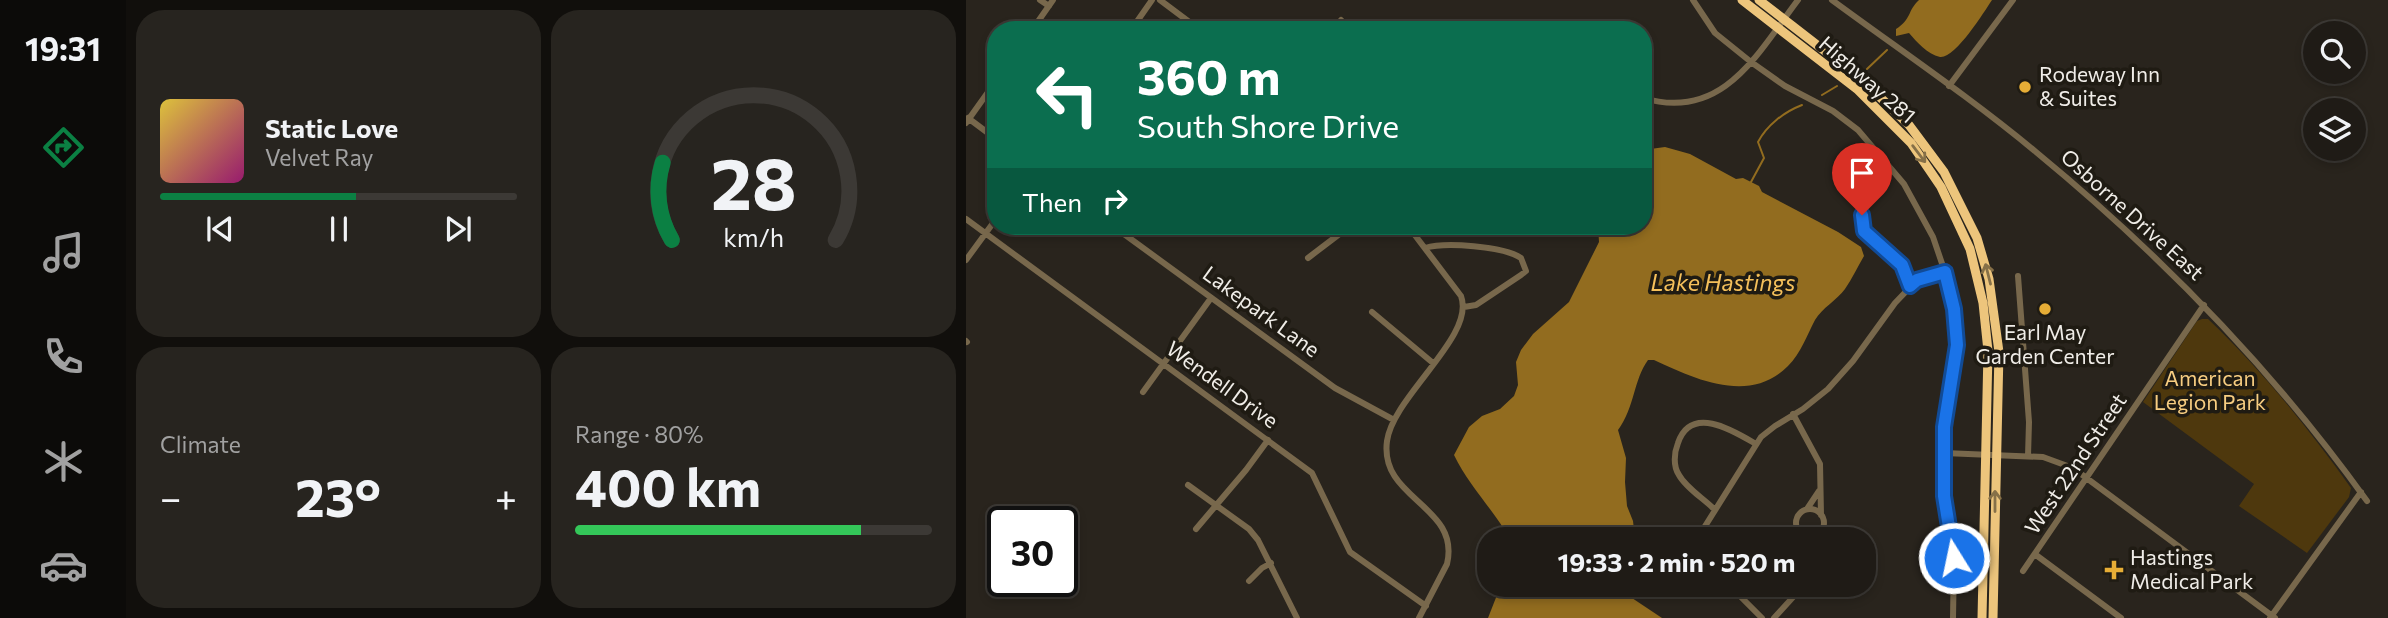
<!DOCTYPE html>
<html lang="en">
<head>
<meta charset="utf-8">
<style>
  :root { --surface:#1f1b16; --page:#27241f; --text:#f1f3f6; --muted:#a1a1a1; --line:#3c3935; --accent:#0b8043 }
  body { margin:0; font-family:Commissioner,sans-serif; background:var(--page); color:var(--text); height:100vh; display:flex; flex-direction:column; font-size:26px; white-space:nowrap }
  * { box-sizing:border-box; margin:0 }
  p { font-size:23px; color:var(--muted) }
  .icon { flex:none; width:38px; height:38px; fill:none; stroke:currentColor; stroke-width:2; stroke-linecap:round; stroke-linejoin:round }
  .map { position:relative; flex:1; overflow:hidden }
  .sheet { display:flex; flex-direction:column; gap:10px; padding:10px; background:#110f0c; width:840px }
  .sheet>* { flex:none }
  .banner { position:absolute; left:21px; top:21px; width:665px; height:214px; border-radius:28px; box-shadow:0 4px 10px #0003,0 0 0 2px var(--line); background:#0b6e4f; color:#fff; overflow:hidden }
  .tools { position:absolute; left:1337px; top:21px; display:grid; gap:14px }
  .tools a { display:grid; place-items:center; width:63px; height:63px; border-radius:50%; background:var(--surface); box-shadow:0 4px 10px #0003,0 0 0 2px var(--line); font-size:35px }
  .speed { position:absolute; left:21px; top:506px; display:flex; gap:14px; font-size:35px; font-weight:700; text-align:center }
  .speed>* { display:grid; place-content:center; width:91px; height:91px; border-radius:50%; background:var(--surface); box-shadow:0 4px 10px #0003,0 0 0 2px var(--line); line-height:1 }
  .speed .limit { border:4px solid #111; border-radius:10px; background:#fff; color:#111 }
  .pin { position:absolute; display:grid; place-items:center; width:60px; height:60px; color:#fff; margin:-72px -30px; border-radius:50% 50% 50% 0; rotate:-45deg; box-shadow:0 0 7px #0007 }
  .pin .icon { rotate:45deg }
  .me { position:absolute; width:77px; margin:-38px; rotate:350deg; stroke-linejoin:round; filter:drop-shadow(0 0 5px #0008) }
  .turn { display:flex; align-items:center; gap:24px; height:147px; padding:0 35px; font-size:32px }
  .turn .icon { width:91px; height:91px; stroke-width:2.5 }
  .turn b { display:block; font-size:49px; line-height:60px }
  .then { display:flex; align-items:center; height:66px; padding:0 35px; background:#0003; gap:14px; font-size:26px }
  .big { font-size:52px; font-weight:700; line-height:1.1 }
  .sheet .tile { flex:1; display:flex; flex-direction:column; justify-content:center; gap:10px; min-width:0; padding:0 24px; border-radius:28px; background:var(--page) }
  .sheet .dial { align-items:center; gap:0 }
  .dial svg { height:182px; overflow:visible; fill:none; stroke:var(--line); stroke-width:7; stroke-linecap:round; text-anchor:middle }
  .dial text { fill:var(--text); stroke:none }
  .song { display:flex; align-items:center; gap:21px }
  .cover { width:84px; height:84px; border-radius:10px; background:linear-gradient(135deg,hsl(50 70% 55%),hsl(320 70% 35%)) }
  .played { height:7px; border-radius:4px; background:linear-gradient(90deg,var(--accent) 55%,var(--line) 55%) }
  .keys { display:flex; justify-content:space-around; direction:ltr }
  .heat { display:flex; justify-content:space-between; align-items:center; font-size:38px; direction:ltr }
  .charge { height:10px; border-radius:5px; background:linear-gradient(90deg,#34c759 80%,var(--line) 0) }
  .sheet .tiles { flex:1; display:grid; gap:10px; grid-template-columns:repeat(2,1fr) }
  .trip { position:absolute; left:511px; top:527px; width:399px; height:70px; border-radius:28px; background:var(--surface); box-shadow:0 4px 10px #0003,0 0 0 2px var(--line); font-weight:700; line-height:70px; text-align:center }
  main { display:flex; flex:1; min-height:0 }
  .menu { display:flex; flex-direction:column; width:126px; justify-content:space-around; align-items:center; background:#0c0b09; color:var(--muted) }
  .menu .icon { width:49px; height:49px }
  .menu .current { color:var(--accent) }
  .menu b { font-size:32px; color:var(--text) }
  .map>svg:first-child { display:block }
  .green { fill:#4e380d }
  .water { fill:#926c1f }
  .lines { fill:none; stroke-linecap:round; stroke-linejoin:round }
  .stream { stroke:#926c1f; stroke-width:2 }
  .minor { stroke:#78684c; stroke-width:6 }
  .highway { stroke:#edc57c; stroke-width:9 }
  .oneway { stroke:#867048 }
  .route-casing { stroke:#114b97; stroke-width:18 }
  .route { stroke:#1a73e8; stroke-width:12 }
  .poi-dot { fill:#e6ad36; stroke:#1f1b13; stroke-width:2.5 }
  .labels { text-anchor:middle; stroke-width:7; stroke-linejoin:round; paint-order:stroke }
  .poi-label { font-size:21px; fill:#f0ede8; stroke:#1f1b13; text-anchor:start }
  .street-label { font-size:21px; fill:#f0ede8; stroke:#1f1b13 }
  .park-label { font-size:21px; fill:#f7cd81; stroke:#1f1b13 }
  .water-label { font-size:23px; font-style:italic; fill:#f5c05b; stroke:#1f1b13 }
</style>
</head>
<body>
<main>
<nav class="menu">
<b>19:31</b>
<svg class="icon current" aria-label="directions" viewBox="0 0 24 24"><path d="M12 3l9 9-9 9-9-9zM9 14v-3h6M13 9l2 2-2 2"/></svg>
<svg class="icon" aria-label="music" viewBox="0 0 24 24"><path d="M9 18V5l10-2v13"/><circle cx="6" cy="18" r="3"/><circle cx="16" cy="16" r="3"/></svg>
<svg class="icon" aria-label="phone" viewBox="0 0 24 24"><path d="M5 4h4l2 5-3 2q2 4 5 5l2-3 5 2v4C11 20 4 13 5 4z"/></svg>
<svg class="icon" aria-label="climate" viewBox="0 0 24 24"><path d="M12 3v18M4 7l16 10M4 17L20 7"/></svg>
<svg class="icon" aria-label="car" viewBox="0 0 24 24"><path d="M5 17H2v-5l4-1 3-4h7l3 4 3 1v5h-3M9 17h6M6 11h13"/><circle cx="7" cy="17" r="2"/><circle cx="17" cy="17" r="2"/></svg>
</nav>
<section class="sheet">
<div class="tiles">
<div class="tile">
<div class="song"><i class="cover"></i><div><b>Static Love</b><p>Velvet Ray</p></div></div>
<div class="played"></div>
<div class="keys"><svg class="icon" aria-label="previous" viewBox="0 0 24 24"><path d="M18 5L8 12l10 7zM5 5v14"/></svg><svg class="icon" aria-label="pause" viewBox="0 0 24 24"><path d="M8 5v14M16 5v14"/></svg><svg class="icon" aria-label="next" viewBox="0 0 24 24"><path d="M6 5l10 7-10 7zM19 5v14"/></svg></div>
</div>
<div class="tile dial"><svg viewBox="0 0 100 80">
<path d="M14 69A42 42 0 1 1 86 69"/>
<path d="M14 69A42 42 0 0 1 10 35" stroke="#0b8043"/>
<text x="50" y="56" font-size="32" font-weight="700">28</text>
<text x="50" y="72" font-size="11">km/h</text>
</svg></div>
<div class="tile"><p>Climate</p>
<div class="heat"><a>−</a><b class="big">23°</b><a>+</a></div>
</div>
<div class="tile"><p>Range · 80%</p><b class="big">400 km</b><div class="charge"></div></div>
</div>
</section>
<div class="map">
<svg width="1422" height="618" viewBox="0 0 1422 618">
  <rect width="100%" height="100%" fill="#29241d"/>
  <path class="green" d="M1236 319H1242C1295 369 1343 429 1385 488L1383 497 1341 553 1273 506 1288 484 1177 402 1231 321Z"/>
  <path class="water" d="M953 0H1026C1018 12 989 59 974 57 961 54 951 42 943 33L930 36V29C946 19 941 11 953 0Z
    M699 147 724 154 770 179 777 178 793 186 796 192 872 232 895 247 898 256C892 266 886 279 879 289 871 300 856 308 849 320 841 335 835 353 822 366 784 405 729 379 688 360H682C667 381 669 407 652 430L660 458 659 482 661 506 667 521 669 539H544C527 509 503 486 488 455L503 427 516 416 534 409 548 396 552 385 550 362 555 350 567 334 603 302 633 242 632 226H677V150Z
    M539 584 670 585 666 598 696 618H522L531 595Z"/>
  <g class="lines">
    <path class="stream" d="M901 69 921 50
      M856 95 871 86
      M785 182 798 158 792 142C801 125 818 112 836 105"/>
    <path class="minor" d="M74 0 83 6
      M194 0 234 30
      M727 0 749 33 785 62 819 86 867 111 892 130 938 184 967 237 984 287 991 345 978 427V496L988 558 987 618
      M866 0C934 50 1005 98 1070 152 1194 254 1307 370 1401 501
      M375 20 385 30
      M66 30 87 0
      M165 30 186 0
      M983 86 1047 0
      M677 98C757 122 791 54 832 0
      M2 118 30 139
      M0 123 30 81
      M896 215 898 231 936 265 944 286
      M0 219 346 473 384 552 460 606
      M147 226 369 388 428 420
      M442 226 495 296C510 336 427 396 421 441 413 500 495 505 481 564L453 618
      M459 248C479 242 537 246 555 258L560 271 555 275 510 305 498 307
      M342 258 384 226
      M0 260 30 219
      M1052 276 1063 422 1062 456
      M406 312 467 363
      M0 341 1 342
      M177 392 245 298
      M827 414 854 464 855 515
      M978 453 1077 457 1107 468 1309 618
      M222 485 283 529 292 540 331 618
      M748 509C737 498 720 488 713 475 707 466 708 453 712 443 725 404 768 431 790 444
      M841 509 853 491
      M830 523a14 14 0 1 1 28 0a14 14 0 1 1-28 0Z
      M230 529 280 470 302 440
      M731 539 795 437 809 426 837 409 862 389 887 361 929 303 951 280 979 272
      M1070 555 1155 618
      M1057 571 1238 305
      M283 581 296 568 305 563
      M762 584 796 618
      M808 618 839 584
      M1304 618 1395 492"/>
    <path class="highway" d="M776 0 892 90 945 143 975 187 1004 249 1017 303 1022 351 1016 618
      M793 0 895 79 943 125 978 172 1011 238 1023 279 1033 352 1027 618"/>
  </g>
  <defs><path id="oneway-shaft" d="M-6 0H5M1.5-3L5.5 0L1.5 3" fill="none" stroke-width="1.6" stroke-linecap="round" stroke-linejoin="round" transform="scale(1.75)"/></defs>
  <g class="oneway">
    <use href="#oneway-shaft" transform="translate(953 154) rotate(53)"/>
    <use href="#oneway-shaft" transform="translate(1022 274) rotate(-104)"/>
    <use href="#oneway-shaft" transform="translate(1029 501) rotate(-90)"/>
  </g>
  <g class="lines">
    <g class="route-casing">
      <path id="route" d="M896 215 898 231 936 265 944 286 951 280 979 272 988 309 991 345 978 427V496L988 558"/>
    </g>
    <use href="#route" class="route"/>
  </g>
  <g class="poi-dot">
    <circle cx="1059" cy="87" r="7"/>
    <circle cx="1079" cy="309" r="7"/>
    <path d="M1144.5 559.5h7v7h7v7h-7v7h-7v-7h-7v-7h7z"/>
  </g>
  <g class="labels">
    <g class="poi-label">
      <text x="1073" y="82">Rodeway Inn<tspan x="1073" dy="24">&amp; Suites</tspan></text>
      <text x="1079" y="340" text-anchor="middle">Earl May<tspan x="1079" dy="24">Garden Center</tspan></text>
      <text x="1164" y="565">Hastings<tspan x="1164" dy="24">Medical Park</tspan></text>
    </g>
    <g class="street-label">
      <text transform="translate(901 80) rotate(41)" y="7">Highway 281</text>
      <text transform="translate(1166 215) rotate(42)" y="7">Osborne Drive East</text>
      <text transform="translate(295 312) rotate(36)" y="7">Lakepark Lane</text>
      <text transform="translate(256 385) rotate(36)" y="7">Wendell Drive</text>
      <text transform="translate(1110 464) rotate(-56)" y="7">West 22nd Street</text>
    </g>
    <g class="park-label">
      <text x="1244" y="386">American<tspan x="1244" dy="24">Legion Park</tspan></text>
    </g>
    <g class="water-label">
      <text x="757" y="291">Lake Hastings</text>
    </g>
  </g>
</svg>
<div class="tools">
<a><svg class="icon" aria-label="search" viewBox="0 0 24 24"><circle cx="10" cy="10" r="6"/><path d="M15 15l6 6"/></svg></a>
<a><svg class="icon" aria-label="layers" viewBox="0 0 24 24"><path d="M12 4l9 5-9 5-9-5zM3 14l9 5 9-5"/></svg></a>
</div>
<div class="speed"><div class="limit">30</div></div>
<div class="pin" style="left:896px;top:215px;background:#d93025"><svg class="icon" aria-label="arrive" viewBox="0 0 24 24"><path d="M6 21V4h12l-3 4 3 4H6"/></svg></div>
<svg class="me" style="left:988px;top:558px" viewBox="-20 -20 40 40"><circle r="17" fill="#1a73e8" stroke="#fff" stroke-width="3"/><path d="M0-11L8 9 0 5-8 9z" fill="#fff"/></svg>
<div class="trip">19:33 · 2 min · 520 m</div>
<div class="banner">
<div class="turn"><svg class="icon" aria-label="left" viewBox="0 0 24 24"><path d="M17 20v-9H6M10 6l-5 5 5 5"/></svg><div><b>360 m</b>South Shore Drive</div></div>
<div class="then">Then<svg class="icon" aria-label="right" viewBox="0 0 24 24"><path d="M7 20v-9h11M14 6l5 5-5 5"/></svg></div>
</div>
</div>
</main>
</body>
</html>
